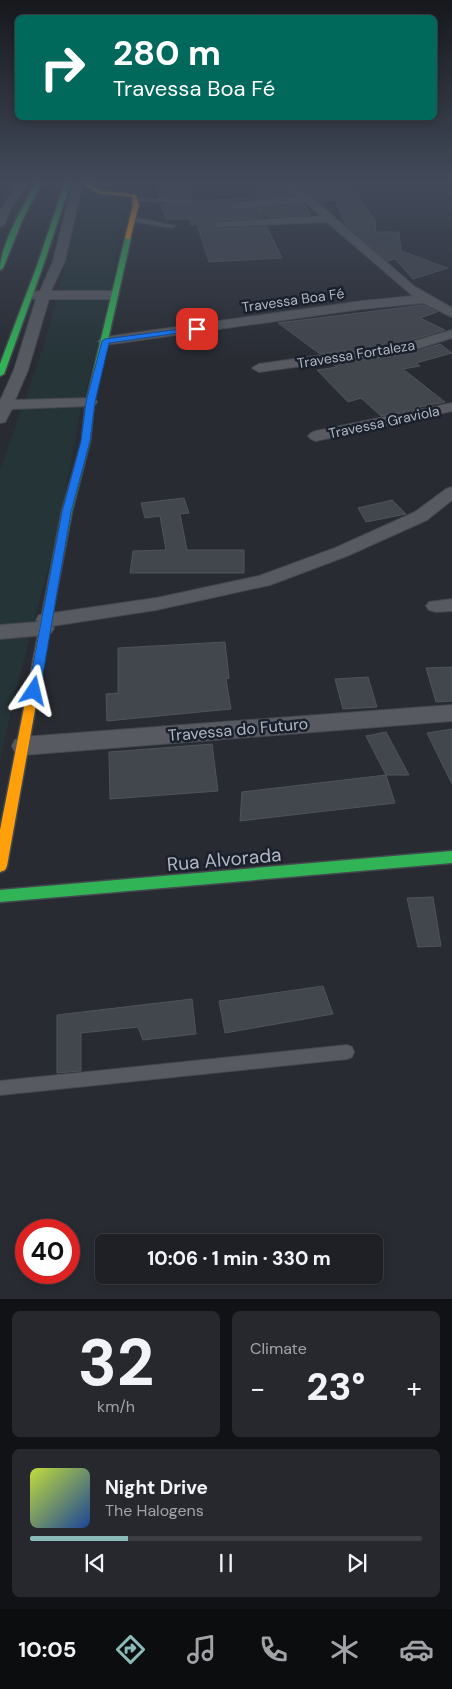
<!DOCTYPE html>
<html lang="en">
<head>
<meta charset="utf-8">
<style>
  :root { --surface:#1e2026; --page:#26282e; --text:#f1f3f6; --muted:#a1a3a7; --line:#3c3e43; --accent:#8bbbb9 }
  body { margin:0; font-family:"DM Sans",sans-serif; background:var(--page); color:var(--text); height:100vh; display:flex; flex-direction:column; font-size:19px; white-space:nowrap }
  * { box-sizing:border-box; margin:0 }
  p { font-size:16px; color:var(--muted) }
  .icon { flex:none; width:28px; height:28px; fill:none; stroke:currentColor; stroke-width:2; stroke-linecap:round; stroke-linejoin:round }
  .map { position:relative; height:1299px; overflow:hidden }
  .details { display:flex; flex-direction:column; gap:12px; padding:12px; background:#101215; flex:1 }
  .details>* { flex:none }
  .hud { position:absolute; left:15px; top:15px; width:422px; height:105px; border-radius:8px; box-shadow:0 2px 8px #0003,0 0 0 1px var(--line); background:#00695c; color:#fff; overflow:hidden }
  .speed { position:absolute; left:15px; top:1219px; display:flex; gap:10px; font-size:25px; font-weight:700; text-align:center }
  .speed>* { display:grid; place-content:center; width:65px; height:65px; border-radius:50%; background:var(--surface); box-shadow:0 2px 8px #0003,0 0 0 1px var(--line); line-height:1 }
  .speed .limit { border:8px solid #d22; background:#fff; color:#111 }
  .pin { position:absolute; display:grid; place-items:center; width:42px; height:42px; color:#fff; margin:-21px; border-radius:10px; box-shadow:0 2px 8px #0006 }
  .me { position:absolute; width:55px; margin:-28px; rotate:10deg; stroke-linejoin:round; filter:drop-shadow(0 0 4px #0008) }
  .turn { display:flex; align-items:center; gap:18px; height:105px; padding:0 15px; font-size:22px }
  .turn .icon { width:65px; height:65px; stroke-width:2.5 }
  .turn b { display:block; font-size:35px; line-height:42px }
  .big { font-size:38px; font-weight:800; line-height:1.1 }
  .details .tile { flex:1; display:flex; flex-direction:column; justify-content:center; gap:8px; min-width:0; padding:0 18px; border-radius:8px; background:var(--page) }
  .details .dial { align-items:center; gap:0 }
  .dial b { font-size:65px; line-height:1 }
  .song { display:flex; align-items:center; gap:15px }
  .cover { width:60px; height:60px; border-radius:8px; background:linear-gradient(135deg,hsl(70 70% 55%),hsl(220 70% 35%)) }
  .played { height:5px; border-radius:2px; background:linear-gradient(90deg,var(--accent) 25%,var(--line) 25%) }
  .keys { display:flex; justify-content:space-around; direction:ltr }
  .heat { display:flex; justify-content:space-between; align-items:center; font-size:28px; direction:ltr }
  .details .tiles { flex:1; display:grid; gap:12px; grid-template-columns:1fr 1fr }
  .tile:last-child { grid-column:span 2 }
  .trip { position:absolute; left:95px; top:1234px; width:288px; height:50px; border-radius:8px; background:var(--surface); box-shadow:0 2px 8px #0003,0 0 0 1px var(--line); font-weight:800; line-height:50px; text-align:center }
  .dock { display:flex; height:80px; justify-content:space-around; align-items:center; background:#0c0d0f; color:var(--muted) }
  .dock .icon { width:35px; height:35px }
  .dock .on { color:var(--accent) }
  .dock b { font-size:22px; color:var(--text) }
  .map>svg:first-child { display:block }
  .green { fill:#253437 }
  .building { fill:#42464d; stroke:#4f535a }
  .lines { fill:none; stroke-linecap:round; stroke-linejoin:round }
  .lane-casing { stroke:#45484f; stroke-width:2 }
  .street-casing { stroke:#45484f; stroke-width:2 }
  .fast-casing { stroke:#45484f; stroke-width:3 }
  .slow-casing { stroke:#45484f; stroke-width:3 }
  .lane { fill:#575a60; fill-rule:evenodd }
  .street { fill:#575a60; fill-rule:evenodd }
  .fast { fill:#30b455; fill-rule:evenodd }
  .slow { fill:#ff9f0a; fill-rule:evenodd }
  .route { fill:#1a73e8; stroke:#114b97 }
  .labels { text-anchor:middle; stroke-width:5; stroke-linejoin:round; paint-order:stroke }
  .far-street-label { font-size:14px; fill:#b1b7c4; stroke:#1b212c }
  .street-label { font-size:16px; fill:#b1b7c4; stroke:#1b212c }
  .near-street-label { font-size:19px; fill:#b1b7c4; stroke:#1b212c }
</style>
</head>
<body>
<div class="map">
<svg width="452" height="1299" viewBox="0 0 452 1299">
  <rect width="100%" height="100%" fill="#282b32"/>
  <path class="green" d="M0 182H18L0 209Z
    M85 182H130L124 215 118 240 112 285 80 414 58 531 14 697 0 761V470L46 339 64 270 75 215Z"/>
  <path class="building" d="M257 182H277L293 196 256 199Z
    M293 182H349L375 220 376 232H399L401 251 448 268 413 279 395 259 387 261 346 225 335 200 319 202Z
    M191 187 192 198 159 197 156 188Z
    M254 198 234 201 228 207 235 211 304 204 311 215 267 217 259 210 263 218 221 220 215 222 214 226 217 229 267 227 282 258 209 262 197 224 191 225 190 219H166L161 204 192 206 196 204V201Z
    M423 305 437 312 420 318 445 330 408 341 320 354 278 323Z
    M440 344 452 353 416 363 420 366 403 369 445 402 419 407 421 408 381 416 361 398 348 402 317 370 337 367 333 364 410 353Z
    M184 498 189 513 180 514 187 550H244V573H130L133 551 166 550 160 516 145 518 141 503Z
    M392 500 406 514 366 522 358 508Z
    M225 642 229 678 226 679 231 709 107 721 106 694 118 693V648Z
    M452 667V701L436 702 426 668Z
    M368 677 377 707 343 709 335 679Z
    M452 729V784L427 733Z
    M386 732 409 775H386L366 736Z
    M212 744 218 791 110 799 109 752Z
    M386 775 395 803 240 821 242 792Z
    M433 897 441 946 418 947 407 898Z
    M323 986 333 1014 225 1033 219 1001Z
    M192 999 196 1034 143 1040 138 1027 81 1033V1071L57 1073V1015Z"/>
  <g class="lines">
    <g class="lane-casing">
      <path id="lane" d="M136 198 192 200 195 202 192 204 134 200Z
        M132 218 147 220 175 226 172 228 130 221 129 220Z
        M347 1045 352 1047 354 1052 352 1057 347 1059 0 1095V1081Z"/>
    </g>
    <g class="street-casing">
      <path id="street" d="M18 182H28L9 212 5 224 0 227V210Z
        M73 182H83L65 261 51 291H113L119 295 113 299H49L28 370 15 400 90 398 95 399 97 402 95 405 90 406 12 409 5 422 0 423V401L14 370 36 299 30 298 28 295 30 292 40 291 53 261Z
        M279 182H290L311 197 414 286 452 308V317L423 303 362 309 105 345 100 344 98 341 105 337 362 301 413 296 327 222 217 227 216 225 217 223 221 222 321 216 305 202 235 209 230 206 235 203 298 197Z
        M452 330V338L410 351 259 372 252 368 259 364 408 343Z
        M452 403V411L316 441 311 439 308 436 311 433 316 431Z
        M452 487V500L427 520 347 556 270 585 156 610 52 626 54 628 51 633 44 635 0 639V625L38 622 36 620 39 615 46 614 156 598 259 576 335 548 415 512 446 489Z
        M452 599V611L436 612 429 610 426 606 429 602Z
        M452 705V721L23 755 15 752 12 746 15 740 23 737Z"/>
    </g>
    <g class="fast-casing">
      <path id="fast" d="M36 182H42L22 221 3 268 0 270C0 245 24 205 36 182Z
        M65 182H71L43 266 4 374 0 376V364L37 266Z
        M128 236 131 238 94 402 90 441 72 511 50 626 45 630 40 626 62 511 82 441 86 402 125 238Z
        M452 851V863L0 902V890Z"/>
    </g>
    <g class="slow-casing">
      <path id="slow" d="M80 182H87L101 191 136 195 139 205 130 239 125 238 133 205 132 197 98 193Z
        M45 622 50 626 7 866 5 870 0 872V830L40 626Z"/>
    </g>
    <use href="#lane" class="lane"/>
    <use href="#street" class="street"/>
    <use href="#fast" class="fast"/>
    <use href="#slow" class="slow"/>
  </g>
  <linearGradient id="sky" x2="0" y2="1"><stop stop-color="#16181c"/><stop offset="0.5" stop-color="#424a5a"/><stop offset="1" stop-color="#424a5a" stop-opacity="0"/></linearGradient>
  <rect width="452" height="364" fill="url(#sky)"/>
  <path class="route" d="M197 327H199V330L109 343 95 402 90 441 71 512 40 691 38 694H29L28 691 62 512 81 441 86 402 102 341 105 339Z"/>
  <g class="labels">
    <g class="far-street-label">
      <text transform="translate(293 300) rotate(-8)" y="5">Travessa Boa Fé</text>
      <text transform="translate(356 354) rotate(-9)" y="5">Travessa Fortaleza</text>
      <text transform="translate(384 422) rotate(-12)" y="5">Travessa Graviola</text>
    </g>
    <g class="street-label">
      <text transform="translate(238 729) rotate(-5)" y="6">Travessa do Futuro</text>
    </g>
    <g class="near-street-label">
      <text transform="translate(224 859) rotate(-5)" y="7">Rua Alvorada</text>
    </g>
  </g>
</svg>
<div class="speed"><div class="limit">40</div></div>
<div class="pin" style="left:197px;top:329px;background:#d93025"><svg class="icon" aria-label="arrive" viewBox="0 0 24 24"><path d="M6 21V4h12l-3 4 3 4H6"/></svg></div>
<svg class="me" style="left:34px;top:691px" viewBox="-20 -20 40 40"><path d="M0-17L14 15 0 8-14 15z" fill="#1a73e8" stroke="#fff" stroke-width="4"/></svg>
<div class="trip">10:06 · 1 min · 330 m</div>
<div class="hud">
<div class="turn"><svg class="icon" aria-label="right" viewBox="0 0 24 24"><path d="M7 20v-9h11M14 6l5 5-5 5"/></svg><div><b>280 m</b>Travessa Boa Fé</div></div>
</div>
</div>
<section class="details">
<div class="tiles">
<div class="tile dial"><b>32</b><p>km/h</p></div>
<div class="tile"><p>Climate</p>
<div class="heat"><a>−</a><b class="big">23°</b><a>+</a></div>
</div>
<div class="tile">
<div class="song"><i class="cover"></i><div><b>Night Drive</b><p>The Halogens</p></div></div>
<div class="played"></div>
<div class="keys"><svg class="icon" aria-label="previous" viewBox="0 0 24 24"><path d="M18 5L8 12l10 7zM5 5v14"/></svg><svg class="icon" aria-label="pause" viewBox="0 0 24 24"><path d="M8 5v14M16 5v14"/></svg><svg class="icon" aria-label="next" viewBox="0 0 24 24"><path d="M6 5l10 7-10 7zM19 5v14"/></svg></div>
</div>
</div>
</section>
<nav class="dock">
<b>10:05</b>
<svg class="icon on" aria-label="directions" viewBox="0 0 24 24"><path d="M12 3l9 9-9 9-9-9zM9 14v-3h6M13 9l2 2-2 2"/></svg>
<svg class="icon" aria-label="music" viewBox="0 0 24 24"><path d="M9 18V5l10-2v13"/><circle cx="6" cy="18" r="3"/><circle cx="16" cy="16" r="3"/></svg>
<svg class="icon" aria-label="phone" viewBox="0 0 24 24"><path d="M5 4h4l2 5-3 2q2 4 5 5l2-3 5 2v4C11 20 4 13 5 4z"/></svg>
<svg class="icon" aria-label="climate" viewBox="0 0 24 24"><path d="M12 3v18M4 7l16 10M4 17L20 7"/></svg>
<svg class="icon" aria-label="car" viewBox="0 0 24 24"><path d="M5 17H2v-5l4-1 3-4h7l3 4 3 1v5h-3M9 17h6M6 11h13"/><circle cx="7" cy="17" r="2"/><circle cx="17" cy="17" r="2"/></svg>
</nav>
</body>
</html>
